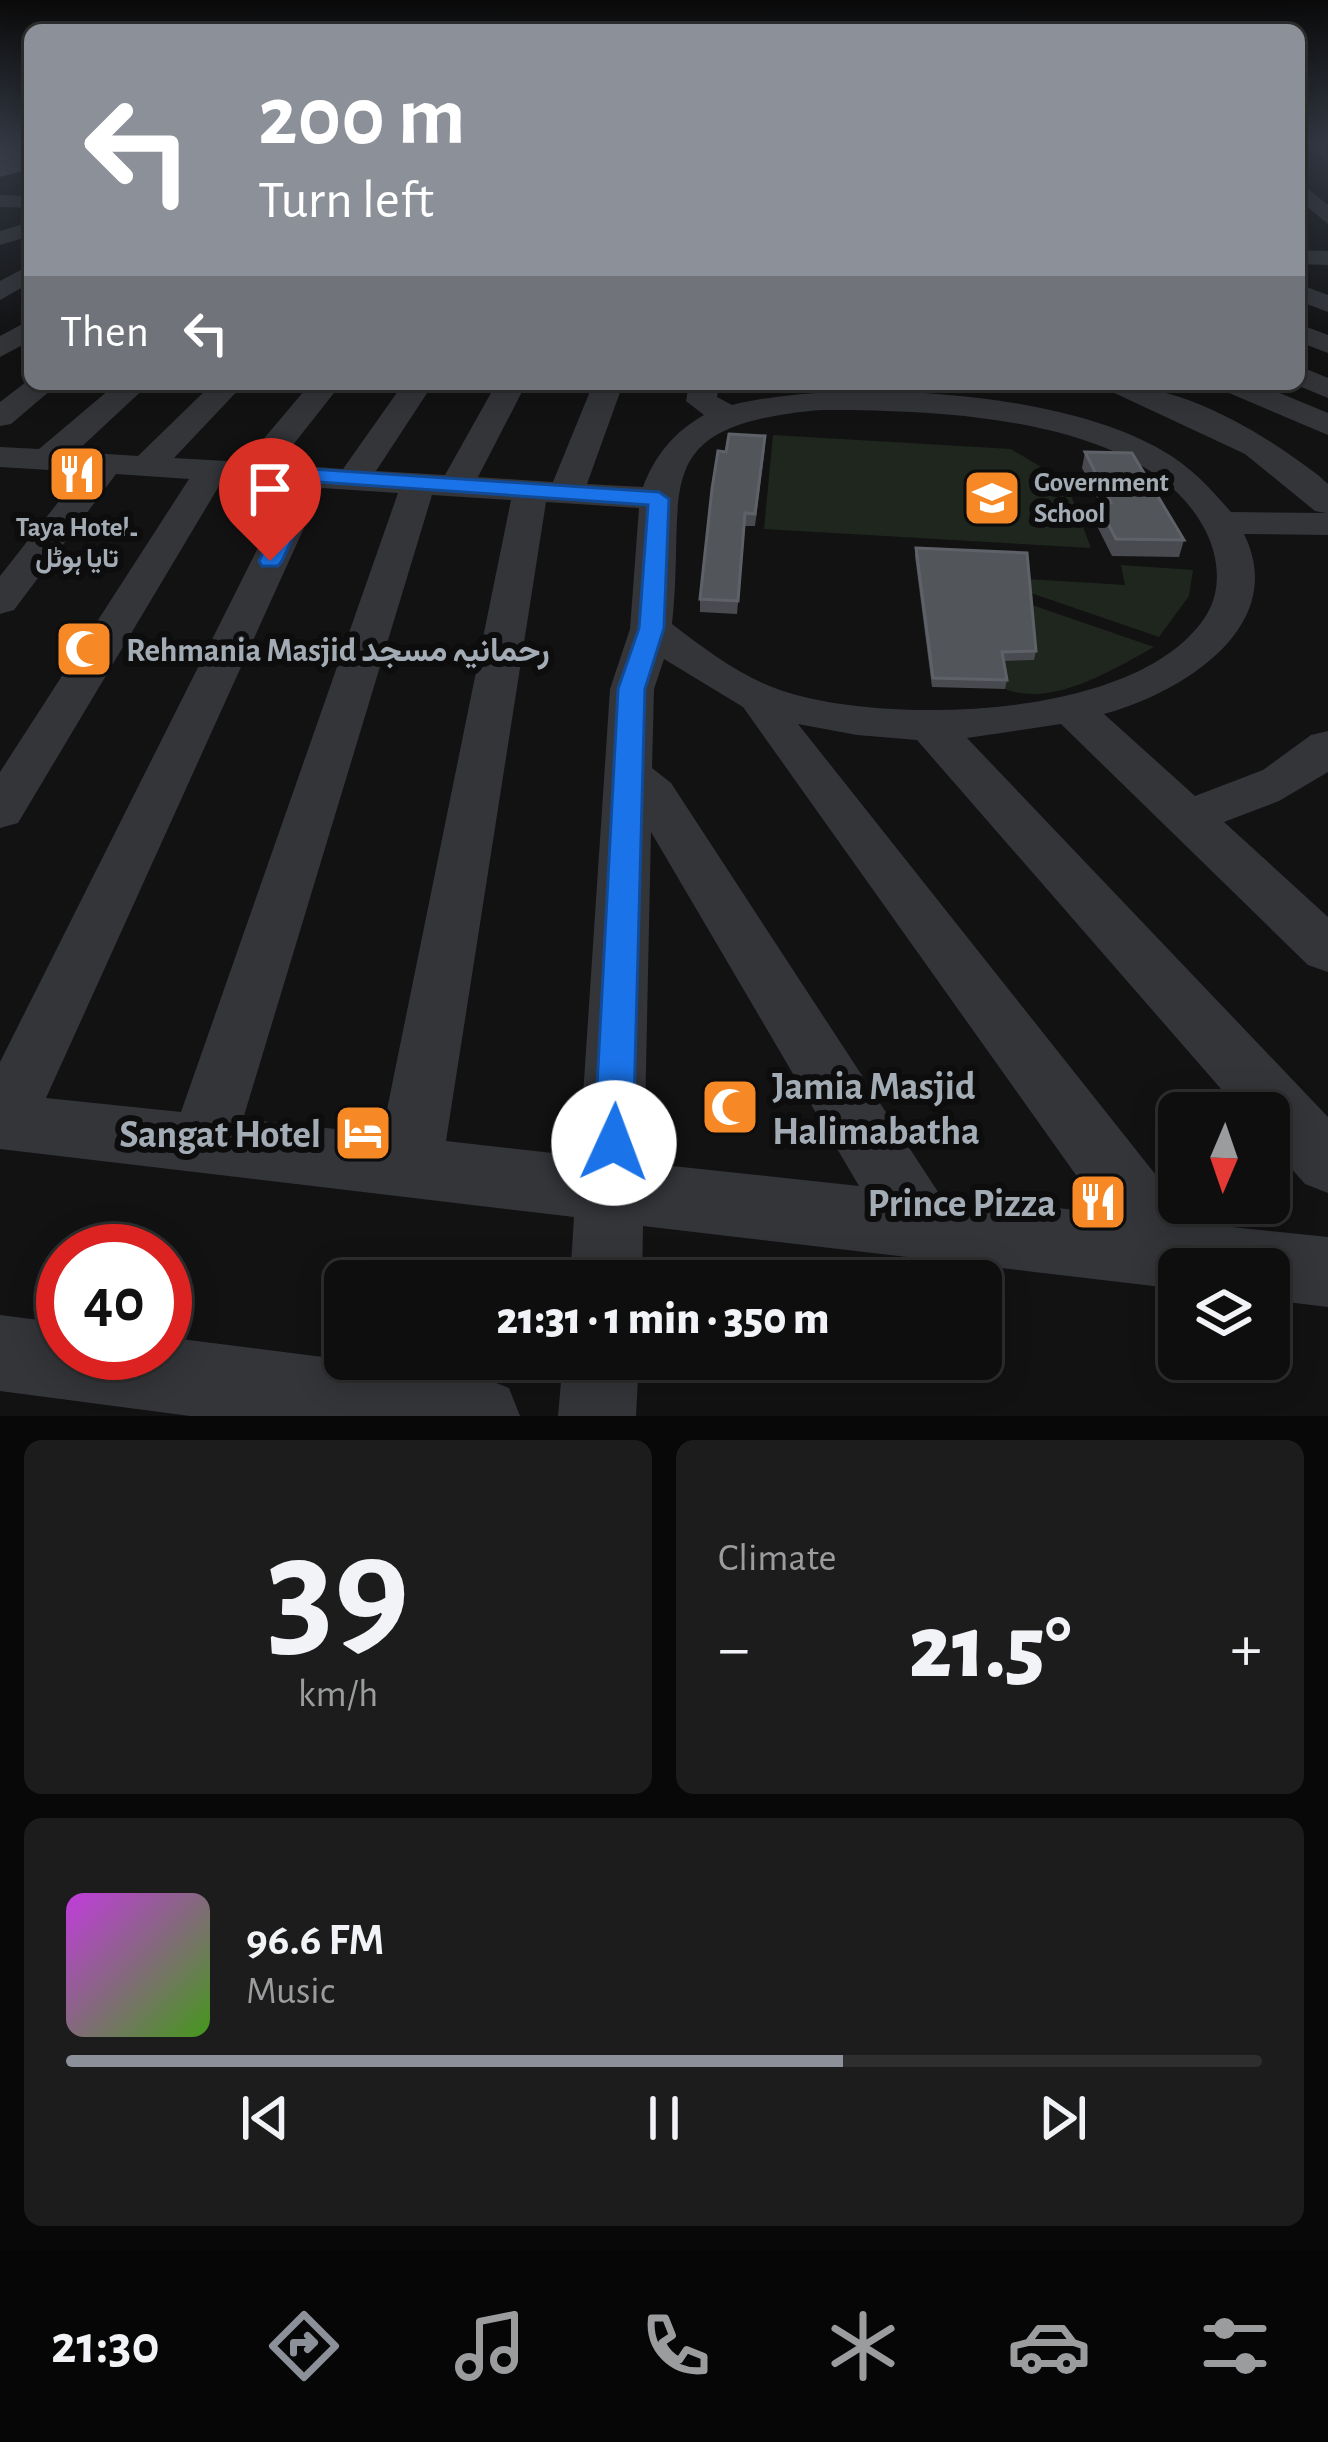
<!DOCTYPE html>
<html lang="en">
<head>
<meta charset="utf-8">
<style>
  :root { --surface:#0e0e0e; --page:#1c1c1c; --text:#f1f3f6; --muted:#9b9c9e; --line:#2e2e2e; --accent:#8c9099 }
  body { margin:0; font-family:"Alegreya Sans",Vazirmatn,sans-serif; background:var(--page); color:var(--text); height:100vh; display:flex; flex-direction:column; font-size:45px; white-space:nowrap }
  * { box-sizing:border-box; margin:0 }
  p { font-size:39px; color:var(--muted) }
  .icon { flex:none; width:66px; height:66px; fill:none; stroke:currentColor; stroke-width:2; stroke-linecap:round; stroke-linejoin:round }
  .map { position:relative; height:1416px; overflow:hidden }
  .panel { display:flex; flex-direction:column; gap:24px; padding:24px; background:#080808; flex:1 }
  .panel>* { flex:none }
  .hud { position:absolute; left:24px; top:24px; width:1281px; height:366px; border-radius:18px; box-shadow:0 6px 30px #0003,0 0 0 3px var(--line); background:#8c9099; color:#fff; overflow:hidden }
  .needle { width:78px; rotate:182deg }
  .buttons { position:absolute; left:1158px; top:1092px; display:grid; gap:24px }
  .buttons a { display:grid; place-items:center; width:132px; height:132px; border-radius:18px; background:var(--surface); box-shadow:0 6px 30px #0003,0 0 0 3px var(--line); font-size:60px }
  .speed { position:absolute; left:36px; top:1224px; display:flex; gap:24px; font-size:60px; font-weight:700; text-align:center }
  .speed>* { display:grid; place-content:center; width:156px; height:156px; border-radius:50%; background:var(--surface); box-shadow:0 6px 30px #0003,0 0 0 3px var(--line); line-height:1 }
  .speed .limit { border:18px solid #d22; background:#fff; color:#111 }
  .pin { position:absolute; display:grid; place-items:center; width:102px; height:102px; color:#fff; margin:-123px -51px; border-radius:50% 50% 50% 0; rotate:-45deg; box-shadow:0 0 12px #0007 }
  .pin .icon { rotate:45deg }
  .me { position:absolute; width:132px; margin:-66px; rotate:2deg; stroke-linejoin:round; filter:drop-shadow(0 0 9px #0008) }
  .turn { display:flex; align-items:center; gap:42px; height:252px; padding:0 36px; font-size:54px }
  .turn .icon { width:156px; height:156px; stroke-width:2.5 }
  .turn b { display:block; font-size:84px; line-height:102px }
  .then { display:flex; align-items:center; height:114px; padding:0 36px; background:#0003; gap:24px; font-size:45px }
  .big { font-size:90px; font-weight:800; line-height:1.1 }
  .panel .tile { flex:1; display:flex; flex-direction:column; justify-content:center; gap:18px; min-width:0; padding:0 42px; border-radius:18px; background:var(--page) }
  .panel .dial { align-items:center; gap:0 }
  .dial b { font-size:156px; line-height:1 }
  .song { display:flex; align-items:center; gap:36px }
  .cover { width:144px; height:144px; border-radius:18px; background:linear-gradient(135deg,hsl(290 70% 55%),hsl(100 70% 35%)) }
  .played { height:12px; border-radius:6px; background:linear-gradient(90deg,var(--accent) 65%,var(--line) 65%) }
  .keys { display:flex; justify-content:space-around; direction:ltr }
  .heat { display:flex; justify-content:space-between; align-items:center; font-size:66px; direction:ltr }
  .panel .tiles { flex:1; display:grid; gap:24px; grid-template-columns:1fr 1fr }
  .tile:last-child { grid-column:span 2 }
  .trip { position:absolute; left:324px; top:1260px; width:678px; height:120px; border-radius:18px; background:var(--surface); box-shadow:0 6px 30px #0003,0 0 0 3px var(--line); font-weight:800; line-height:120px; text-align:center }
  .tab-bar { display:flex; height:192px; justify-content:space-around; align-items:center; background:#060606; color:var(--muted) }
  .tab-bar .icon { width:84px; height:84px }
  .tab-bar .selected { color:var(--accent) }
  .tab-bar b { font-size:54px; color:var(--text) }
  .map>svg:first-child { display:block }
  .green { fill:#1e261e }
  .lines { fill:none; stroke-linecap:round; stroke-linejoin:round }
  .minor { fill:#333539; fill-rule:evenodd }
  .major { fill:#4f5258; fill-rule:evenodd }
  .highway { fill:#5f646a; fill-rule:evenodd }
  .wall { fill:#484a4f }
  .building { fill:#52555a; stroke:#5e6268; stroke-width:3 }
  .route { fill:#1a73e8; stroke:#114b97; stroke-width:3 }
  .labels { text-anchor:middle; stroke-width:12; stroke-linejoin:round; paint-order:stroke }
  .far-poi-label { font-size:27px; font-weight:bold; fill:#a3acb5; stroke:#0d0d0e; text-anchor:start }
  .poi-label { font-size:33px; font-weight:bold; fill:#a3acb5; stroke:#0d0d0e; text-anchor:start }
  .near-poi-label { font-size:39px; font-weight:bold; fill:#a3acb5; stroke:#0d0d0e; text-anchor:end }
</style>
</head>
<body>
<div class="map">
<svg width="1328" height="1416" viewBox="0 0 1328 1416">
  <rect width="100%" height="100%" fill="#121213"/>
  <path class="green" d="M773 435 1011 449 1066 482 1091 548 764 529Z
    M1121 565 1193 570 1189 596 1159 637 1028 592 1027 579 1125 585Z
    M1029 604 1154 647C1114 669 1052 708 1005 689L1000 661Z"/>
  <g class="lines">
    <path class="minor" d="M1304 143H1324L1328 162Z
      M1299 182 1328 205V224L1299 200Z
      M0 195 30 196V208L0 207Z
      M30 222V236L0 245V231Z
      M1299 250 1328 251V265L1299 264Z
      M30 265V283L0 300V281Z
      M1299 284 1328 295V312L1299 301Z
      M30 320V341L0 357V336Z
      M1299 324 1328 335V353L1299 342Z
      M1299 366 1328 378V398L1294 384H1299Z
      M30 379V384H58L11 424 0 426V402Z
      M116 384H149L76 452 138 456 212 384H244L174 458 244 462 310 384H341L278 464 343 469 403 384H433L376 471 445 475 496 384H526L478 477 553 482 593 384H623L587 484 643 487C655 455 674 432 704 415L686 401 689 384H719L717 397 732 405C845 377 1062 391 1163 451 1190 466 1211 489 1231 512L1326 513 1315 511 1245 454 1108 390 1104 384C1182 384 1257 429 1318 475L1328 484V535L1244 534C1290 627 1181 693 1104 714L1195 796 1263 770 1311 735 1328 731V772L1279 801 1224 822 1328 917V972L1308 965 1061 724 967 738 1328 1117V1193L1305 1184 1269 1143V1113H1242L917 740 857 735 798 724 1194 1223 1328 1237V1307L1269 1300V1269H1179V1289L643 1226 642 1281H570L574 1217 0 1149V1062L289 486 222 481 18 823 0 828V772L189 479 116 474 14 610 0 614V576L82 472 0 467V447L39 449ZM820 410C934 410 1153 414 1208 536 1219 561 1221 590 1207 614 1142 721 885 726 780 690 740 676 706 650 672 624 687 488 642 426 820 410ZM322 488 398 493 181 1112 46 1098ZM432 495 511 500 382 1134 243 1119ZM546 502 639 508 630 629 610 689 579 1156 446 1141ZM664 659 743 707 1103 1213 940 1195 671 783 652 768 654 689ZM651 832 859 1186 644 1163Z
      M1218 384H1258L1328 413V435L1222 390Z
      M0 1315 63 1323V1353H165V1337L481 1377 509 1388 520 1416H190L0 1391Z
      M563 1359H639L636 1416H558Z"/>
    <path class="major" d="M30 154V169L0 177V161Z"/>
    <path class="highway" d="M30 143V153L0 161V144Z"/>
  </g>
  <path class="wall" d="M765 448 755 526H745L737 614 700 612V599Z
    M1085 452 1184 540 1179 557 1112 556 1093 518 1097 502H1099L1082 468Z
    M916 548 1036 651 1034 660 1003 661 1007 680 1005 689 932 687 915 556Z"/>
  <path class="building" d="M729 434 765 436 755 514 745 513 738 601 700 599 712 489 718 451 726 452Z
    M1085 452 1132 453 1184 540 1116 539 1097 502 1111 503Z
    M916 548 1027 553 1036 651 1002 652 1007 680 933 678Z"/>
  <linearGradient id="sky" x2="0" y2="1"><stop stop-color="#0a0a0a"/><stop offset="0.42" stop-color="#333944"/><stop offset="1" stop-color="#333944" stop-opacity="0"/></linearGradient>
  <rect width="1328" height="341" fill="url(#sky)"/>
  <path class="route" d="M311 469 659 492 669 499 664 628 645 689 633 1143 628 1155 614 1160 599 1155 594 1143 618 689 639 628 648 505 319 482 282 561 278 566H262L259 561 301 475Z"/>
  <defs>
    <g id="restaurant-square" transform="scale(3)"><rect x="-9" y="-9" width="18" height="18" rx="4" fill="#f78826" stroke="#0d0d0e"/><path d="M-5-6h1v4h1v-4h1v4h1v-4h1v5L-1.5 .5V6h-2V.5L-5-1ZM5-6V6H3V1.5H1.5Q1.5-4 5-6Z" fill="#fff"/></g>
    <g id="school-square" transform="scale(3)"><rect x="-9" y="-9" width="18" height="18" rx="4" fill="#f78826" stroke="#0d0d0e"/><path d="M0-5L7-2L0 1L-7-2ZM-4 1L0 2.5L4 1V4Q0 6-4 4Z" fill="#fff"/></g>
    <g id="mosque-square" transform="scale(3)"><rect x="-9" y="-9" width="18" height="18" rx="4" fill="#f78826" stroke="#0d0d0e"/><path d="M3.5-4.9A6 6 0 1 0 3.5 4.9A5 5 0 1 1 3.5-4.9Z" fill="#fff"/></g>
    <g id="hotel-square" transform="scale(3)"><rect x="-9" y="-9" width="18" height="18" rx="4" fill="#f78826" stroke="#0d0d0e"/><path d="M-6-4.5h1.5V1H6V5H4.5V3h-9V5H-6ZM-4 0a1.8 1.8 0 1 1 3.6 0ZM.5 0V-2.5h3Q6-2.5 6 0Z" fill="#fff"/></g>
  </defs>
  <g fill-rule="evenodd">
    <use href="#restaurant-square" x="77" y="474"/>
    <use href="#school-square" x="992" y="498"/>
    <use href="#mosque-square" x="84" y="649"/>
    <use href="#mosque-square" x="730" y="1107"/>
    <use href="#hotel-square" x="363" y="1133"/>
    <use href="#restaurant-square" x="1098" y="1202"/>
  </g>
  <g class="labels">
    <g class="far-poi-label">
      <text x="1034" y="491">Government<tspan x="1034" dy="31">School</tspan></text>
      <text x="77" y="536" text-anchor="middle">Taya Hotel۔<tspan x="77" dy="31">تایا ہوٹل</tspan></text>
    </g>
    <g class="poi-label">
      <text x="126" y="661">Rehmania Masjid رحمانیہ مسجد</text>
    </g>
    <g class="near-poi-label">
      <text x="772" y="1099" text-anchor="start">Jamia Masjid<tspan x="772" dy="45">Halimabatha</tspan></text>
      <text x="321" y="1147">Sangat Hotel</text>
      <text x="1056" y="1216">Prince Pizza</text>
    </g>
  </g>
</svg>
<div class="buttons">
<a><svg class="needle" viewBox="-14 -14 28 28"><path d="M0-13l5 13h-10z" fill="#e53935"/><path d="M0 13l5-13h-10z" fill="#9b9c9e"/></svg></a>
<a><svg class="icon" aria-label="layers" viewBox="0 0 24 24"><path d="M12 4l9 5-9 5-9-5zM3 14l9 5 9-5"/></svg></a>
</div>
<div class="speed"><div class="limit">40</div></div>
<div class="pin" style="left:270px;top:561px;background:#d93025"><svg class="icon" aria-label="arrive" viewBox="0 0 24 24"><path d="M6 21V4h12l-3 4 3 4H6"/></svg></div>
<svg class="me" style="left:614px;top:1143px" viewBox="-20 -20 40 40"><circle r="19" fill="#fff"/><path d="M0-13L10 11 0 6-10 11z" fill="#1a73e8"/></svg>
<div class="trip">21:31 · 1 min · 350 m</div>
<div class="hud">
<div class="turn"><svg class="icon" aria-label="left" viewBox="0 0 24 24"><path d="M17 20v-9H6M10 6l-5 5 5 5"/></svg><div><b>200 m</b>Turn left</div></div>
<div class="then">Then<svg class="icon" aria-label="left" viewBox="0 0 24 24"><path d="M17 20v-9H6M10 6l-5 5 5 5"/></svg></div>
</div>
</div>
<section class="panel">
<div class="tiles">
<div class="tile dial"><b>39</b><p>km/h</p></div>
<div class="tile"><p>Climate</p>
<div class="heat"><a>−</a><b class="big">21.5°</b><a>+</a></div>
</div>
<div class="tile">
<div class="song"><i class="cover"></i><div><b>96.6 FM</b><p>Music</p></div></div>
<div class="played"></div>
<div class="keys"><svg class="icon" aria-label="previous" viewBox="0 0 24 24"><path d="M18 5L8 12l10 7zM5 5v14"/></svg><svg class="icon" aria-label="pause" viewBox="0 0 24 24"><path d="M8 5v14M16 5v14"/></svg><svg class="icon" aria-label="next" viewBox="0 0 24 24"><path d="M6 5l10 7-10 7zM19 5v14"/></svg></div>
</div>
</div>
</section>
<nav class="tab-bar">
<b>21:30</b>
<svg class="icon selected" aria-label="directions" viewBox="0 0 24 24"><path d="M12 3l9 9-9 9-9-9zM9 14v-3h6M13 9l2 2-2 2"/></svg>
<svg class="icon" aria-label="music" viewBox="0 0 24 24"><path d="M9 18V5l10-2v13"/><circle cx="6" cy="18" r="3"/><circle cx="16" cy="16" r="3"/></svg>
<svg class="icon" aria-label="phone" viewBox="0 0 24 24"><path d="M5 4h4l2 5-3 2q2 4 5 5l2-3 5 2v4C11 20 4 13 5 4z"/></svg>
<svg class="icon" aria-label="climate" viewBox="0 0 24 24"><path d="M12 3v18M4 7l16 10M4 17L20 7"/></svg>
<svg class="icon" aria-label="car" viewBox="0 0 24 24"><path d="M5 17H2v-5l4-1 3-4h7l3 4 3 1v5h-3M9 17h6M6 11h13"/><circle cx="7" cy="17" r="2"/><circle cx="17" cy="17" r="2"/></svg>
<svg class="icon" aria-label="filters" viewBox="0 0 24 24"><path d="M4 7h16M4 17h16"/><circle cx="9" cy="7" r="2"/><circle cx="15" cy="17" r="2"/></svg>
</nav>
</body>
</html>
